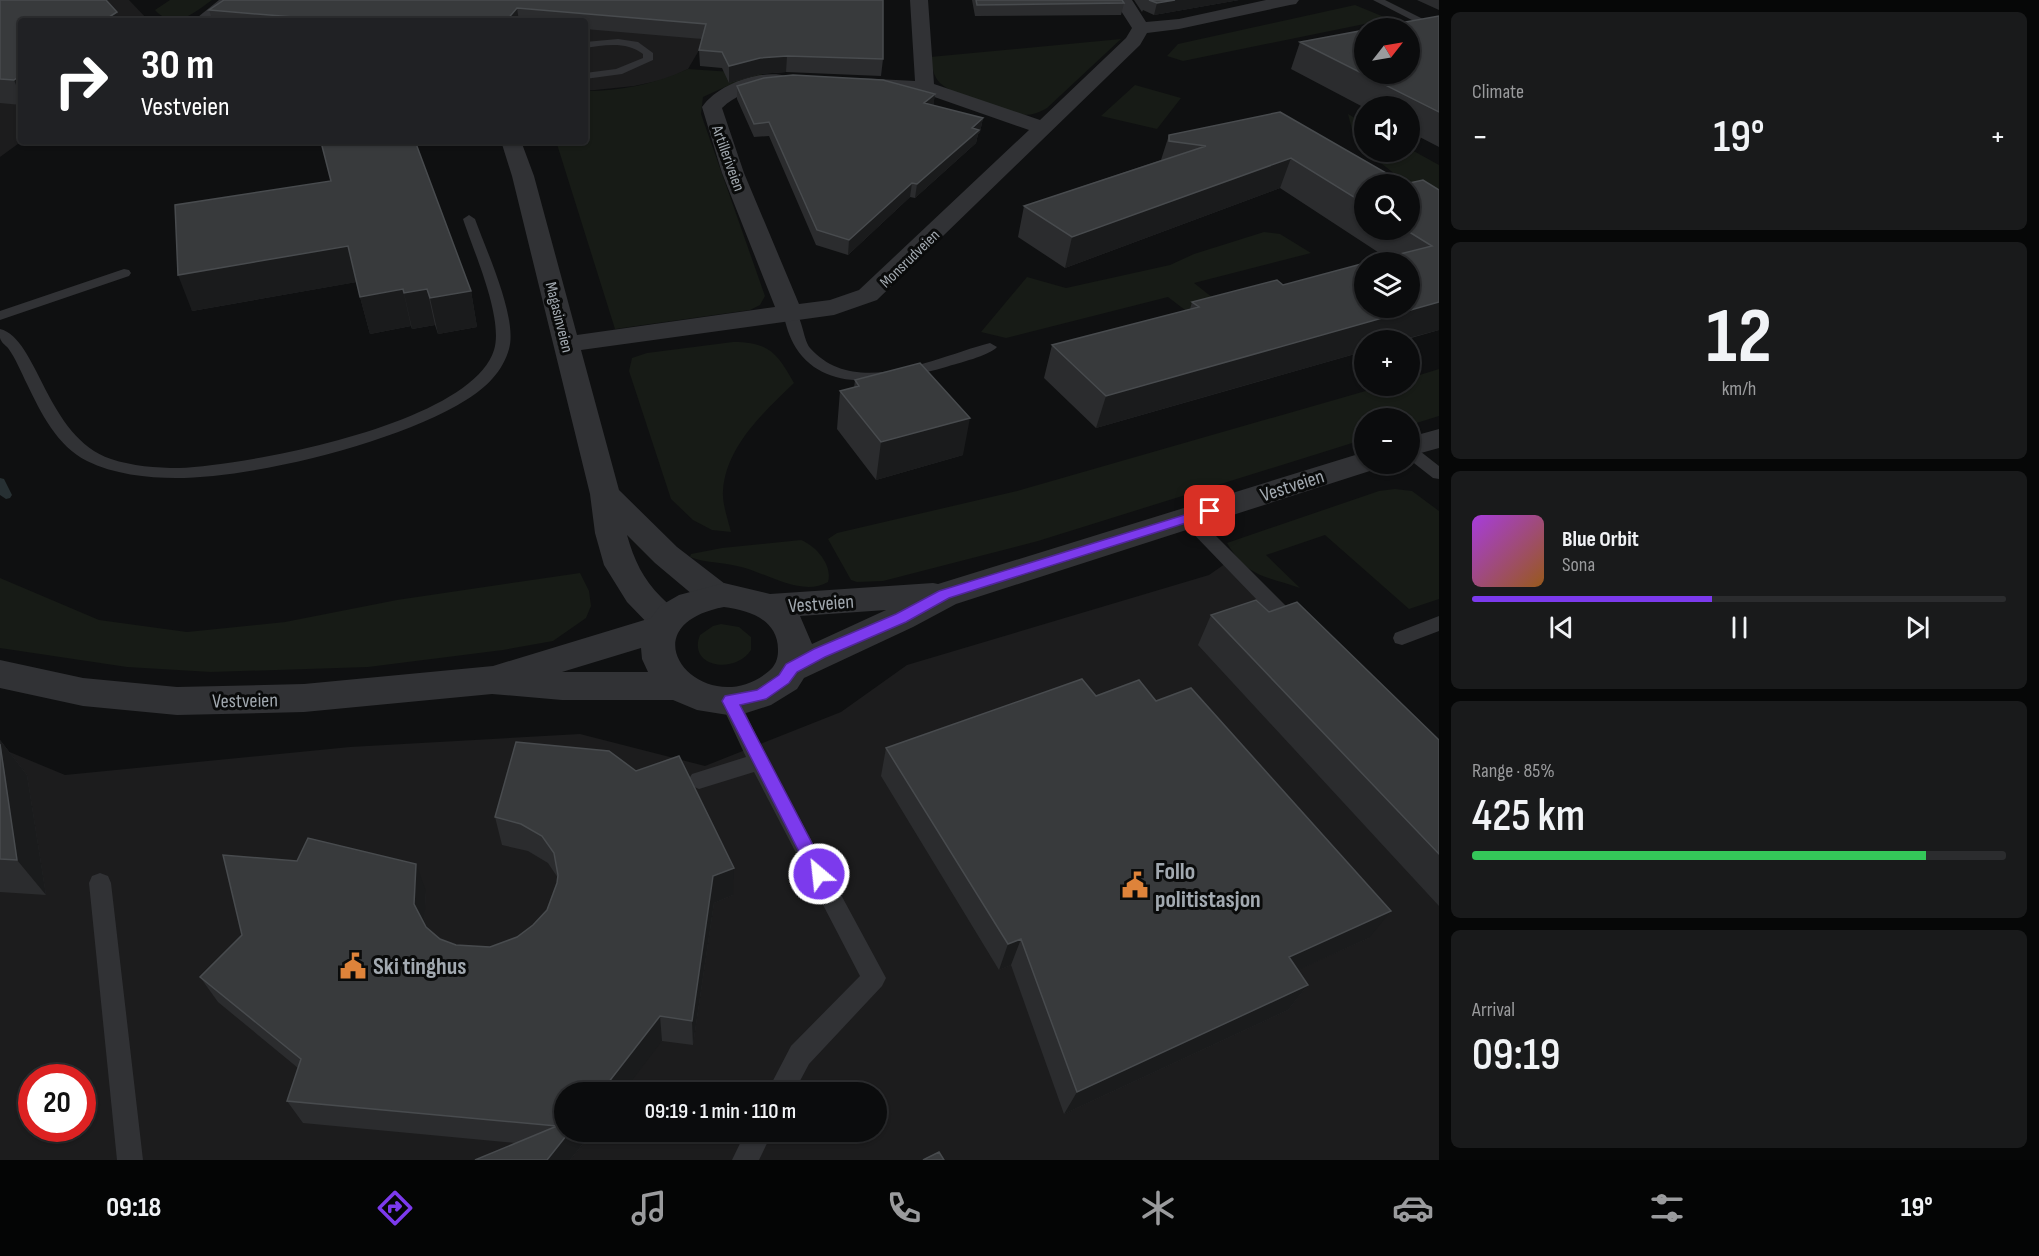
<!DOCTYPE html>
<html lang="en">
<head>
<meta charset="utf-8">
<style>
  :root { --surface:#0b0c0d; --page:#191a1b; --text:#f1f3f6; --muted:#9a9b9d; --line:#2b2c2e; --accent:#7c3aed }
  body { margin:0; font-family:"Sofia Sans Condensed",sans-serif; background:var(--page); color:var(--text); height:100vh; display:flex; flex-direction:column; font-size:22px; white-space:nowrap }
  * { box-sizing:border-box; margin:0 }
  p { font-size:20px; color:var(--muted) }
  .icon { flex:none; width:33px; height:33px; fill:none; stroke:currentColor; stroke-width:2; stroke-linecap:round; stroke-linejoin:round }
  .map { position:relative; flex:1; overflow:hidden }
  .drawer { display:flex; flex-direction:column; gap:12px; padding:12px; background:#060707; width:600px }
  .drawer>* { flex:none }
  .hud { position:absolute; left:18px; top:18px; width:570px; height:126px; border-radius:6px; box-shadow:0 2px 4px #0004,0 0 0 2px var(--line); background:#202124; color:#fff; overflow:hidden }
  .needle { width:39px; rotate:59deg }
  .buttons { position:absolute; left:1354px; top:18px; display:grid; gap:12px }
  .buttons a { display:grid; place-items:center; width:66px; height:66px; border-radius:50%; background:var(--surface); box-shadow:0 2px 4px #0004,0 0 0 2px var(--line); font-size:30px }
  .speed { position:absolute; left:18px; top:1064px; display:flex; gap:12px; font-size:30px; font-weight:700; text-align:center }
  .speed>* { display:grid; place-content:center; width:78px; height:78px; border-radius:50%; background:var(--surface); box-shadow:0 2px 4px #0004,0 0 0 2px var(--line); line-height:1 }
  .speed .limit { border:9px solid #d22; background:#fff; color:#111 }
  .pin { position:absolute; display:grid; place-items:center; width:51px; height:51px; color:#fff; margin:-26px; border-radius:12px; box-shadow:0 3px 9px #0006 }
  .me { position:absolute; width:66px; margin:-33px; rotate:332deg; stroke-linejoin:round; filter:drop-shadow(0 0 4px #0008) }
  .turn { display:flex; align-items:center; gap:21px; height:126px; padding:0 24px; font-size:27px }
  .turn .icon { width:78px; height:78px; stroke-width:2.5 }
  .turn b { display:block; font-size:42px; line-height:51px }
  .big { font-size:45px; font-weight:600; line-height:1.1 }
  .drawer .card { flex:1; display:flex; flex-direction:column; justify-content:center; gap:9px; min-width:0; padding:0 21px; border-radius:9px; background:var(--page) }
  .drawer .dial { align-items:center; gap:0 }
  .dial b { font-size:78px; line-height:1 }
  .song { display:flex; align-items:center; gap:18px }
  .cover { width:72px; height:72px; border-radius:9px; background:linear-gradient(135deg,hsl(280 70% 55%),hsl(30 70% 35%)) }
  .played { height:6px; border-radius:3px; background:linear-gradient(90deg,var(--accent) 45%,var(--line) 45%) }
  .keys { display:flex; justify-content:space-around; direction:ltr }
  .heat { display:flex; justify-content:space-between; align-items:center; font-size:33px; direction:ltr }
  .charge { height:9px; border-radius:4px; background:linear-gradient(90deg,#34c759 85%,var(--line) 0) }
  .trip { position:absolute; left:554px; top:1082px; width:333px; height:60px; border-radius:30px; background:var(--surface); box-shadow:0 2px 4px #0004,0 0 0 2px var(--line); font-weight:600; line-height:60px; text-align:center }
  .tabs { display:flex; height:96px; justify-content:space-around; align-items:center; background:#040505; color:var(--muted) }
  .tabs .icon { width:42px; height:42px }
  .tabs .current { color:var(--accent) }
  .tabs b { font-size:27px; color:var(--text) }
  main { display:flex; flex:1; min-height:0 }
  .map>svg:first-child { display:block }
  .built { fill:#1c1c1d; fill-rule:evenodd }
  .green { fill:#171b16 }
  .lines { fill:none; stroke-linecap:round; stroke-linejoin:round }
  .stream { fill:#273033; fill-rule:evenodd }
  .service { fill:#313235; fill-rule:evenodd }
  .minor { fill:#313235; fill-rule:evenodd }
  .tertiary { fill:#313235; fill-rule:evenodd }
  .wall { fill:#2b2c2e; fill-rule:evenodd }
  .shaded-wall { fill:#1a1b1c }
  .building { fill:#383a3c; stroke:#484b4e; stroke-width:1.5 }
  .route { fill:#7c3aed; stroke:#51269a; stroke-width:1.5 }
  .labels { text-anchor:middle; stroke-width:6; stroke-linejoin:round; paint-order:stroke }
  .far-street-label { font-size:16px; fill:#a2a9b0; stroke:#0a0b0b }
  .street-label { font-size:20px; fill:#a2a9b0; stroke:#0a0b0b }
  .near-poi-label { font-size:24px; font-weight:bold; fill:#a2a9b0; stroke:#0a0b0b; text-anchor:start }
</style>
</head>
<body>
<main>
<div class="map">
<svg width="1439" height="1160" viewBox="0 0 1439 1160">
  <rect width="100%" height="100%" fill="#0f1011"/>
  <path class="built" d="M0 0H129L149 21H21L22 141 0 157Z
    M561 0 705 40 688 69 667 79 634 86 585 91V21H544Z
    M1235 557 1439 758V1160H0V748L65 775 350 747 580 734 705 766 841 712 907 665 1209 575ZM32 1077H82V1128H32ZM564 1092H876V1131H564Z"/>
  <path class="green" d="M170 0H212C194 13 174 31 155 10Z
    M1355 5 1389 19 1183 61 1167 56 1178 44Z
    M1121 39 1047 108C1040 112 1033 115 1025 115 1005 113 954 96 940 83 933 76 932 66 930 57Z
    M688 69 762 74 760 79 727 86 703 97 701 114 765 296 760 305 750 310 615 329 556 141H585V91C620 91 656 84 688 69Z
    M1135 85 1181 98 1157 129 1101 116Z
    M1348 114 1365 124V150L1355 141Z
    M1410 149 1439 165V209L1367 152H1410Z
    M1264 232 1280 234 1311 253 1194 283 1218 302 1185 310 1168 297 1006 338 981 332 1027 277 1066 288 1170 265 1194 254Z
    M733 342C769 342 777 353 794 383 764 412 726 446 723 491 722 503 728 520 731 532L712 530 693 520 671 499 629 371 632 358 647 353Z
    M1439 369V416L1410 425V418H1365V439L1038 541 883 581 857 582 851 580 828 539 837 533 1017 491 1383 386H1410V378Z
    M1395 489 1412 491 1439 511V599L1409 609 1325 535 1266 555 1300 588C1265 576 1247 577 1227 543L1379 491Z
    M801 540C816 546 833 565 828 582 801 598 764 571 737 566 721 562 706 563 690 557L691 554 722 548Z
    M580 573 589 591 591 606 586 618 553 641 503 650 368 667 211 672 127 667 0 648V578L99 620 187 632 285 622 397 600Z
    M721 624 739 627 751 637V650C735 675 687 667 700 635L713 626Z"/>
  <g class="lines">
    <path class="stream" d="M0 478 4 479 12 495 10 498 6 499 0 495Z"/>
    <path class="service" d="M1373 0H1385L1439 27V34Z
      M618 39 638 42 653 53V60L622 74 585 79V73L616 69 643 58V54C627 41 604 45 585 48V42Z
      M469 215 475 219C486 250 518 318 509 349 503 371 486 388 466 400 399 442 255 478 176 478 147 478 113 474 87 461 57 446 41 413 27 384 21 372 16 359 8 348 5 345 1 342 0 338 0 335 0 332 0 329 38 338 46 437 111 459 132 466 156 468 179 468 249 465 471 424 494 350 504 318 473 250 463 219Z
      M124 269 129 270 131 273 129 276 0 320V311Z
      M790 309C803 312 802 338 810 348 856 400 938 356 990 343L997 347C989 356 958 363 946 367 900 380 827 397 796 348 789 337 786 325 783 313Z
      M1410 447 1416 448 1439 466V479L1433 478 1410 460Z
      M1188 512 1194 514 1301 621 1303 626 1301 631 1294 633 1287 631 1182 522 1179 518 1182 514Z
      M1439 616V631L1402 645 1395 643 1393 638 1395 633Z
      M730 693 737 695 767 758 886 978 882 986 809 1064 794 1092H767L791 1046 860 976 754 772 699 789 692 786 688 780 692 774 746 757 720 701 723 695Z
      M100 873 108 876 111 883 143 1160H117L89 883 92 876Z
      M746 1131H773L759 1160H732Z"/>
    <path class="minor" d="M219 0H239L213 21H193Z
      M910 0H928L934 84 1040 120 1126 38 1132 28 1114 0H1132L1146 22 1179 19 1266 0H1299L1296 4 1290 5 1179 29 1147 33 1140 45 877 300 834 315 581 350 619 490 677 547 729 587 734 596 729 605 717 608 705 605 655 563 627 535C634 560 643 579 661 597 670 606 678 611 684 622L679 631 667 635 655 631 627 602 604 565 595 533 590 494 512 176 501 141H521L534 176 577 335 775 307 722 173 702 107C718 84 760 69 787 76L790 80 787 84C762 90 742 89 722 108L744 173 799 304 830 300 859 290 1029 130 923 93 851 88 848 84 851 80 858 78 915 81Z"/>
    <path class="tertiary" d="M1439 429V448L1410 456V437Z
      M1365 452V464H1379L1376 469 956 604 913 627 804 678 797 689 771 705 743 714 728 715 697 710 673 700H562L492 694 304 712 177 715 83 706 0 688V660L83 678 177 687 304 684 493 666 651 618 660 606 679 595 724 583 770 594 933 583 938 584ZM724 607C749 610 779 620 778 651 778 659 775 666 769 671 705 725 620 627 724 607ZM886 610 812 644 800 616ZM641 648 642 659 648 672H562Z"/>
  </g>
  <path class="wall" d="M0 0 117 12 120 21H21V105L0 103Z
    M883 0V59L881 76 786 72 760 74 729 83 722 68 700 66 699 50 702 39 585 29V21H213L209 10Z
    M972 0H1122L1124 3 1121 15 975 16Z
    M1134 0H1239L1154 15 1143 10 1142 12Z
    M1417 0H1439V10Z
    M1439 16V147L1410 132V106H1365V108L1291 69 1300 42Z
    M737 86 935 94 933 106 983 118 980 132 978 134 976 143 915 198 910 197 848 255 816 245 769 136 754 137 737 99Z
    M1280 112 1405 184 1439 190V330L1096 428 1044 378 1052 345 1190 309 1192 302 1283 285 1387 258 1280 188 1065 268 1018 237 1024 206 1161 160 1169 135ZM1365 184 1410 230H1365Z
    M175 205 471 291 477 327 438 334 435 325 412 329 411 326 370 334 356 282 192 311Z
    M855 380 963 455 876 480 837 429 840 391 854 388Z
    M1211 615 1439 740V906L1198 645Z
    M1096 696 1156 701 1369 938 1297 970 1308 985 1288 1010 1064 1114 1011 965 999 970 881 776 886 748Z
    M0 740 27 775 46 895 0 892Z
    M516 742 733 895 714 903 693 1045 662 1041 564 1131H593L570 1160 515 1143 303 1123 287 1101 298 1068 218 1002 200 977 242 935 297 861 426 891 424 924 426 927 440 939 456 945 490 947 517 937 533 925 547 910 557 883 558 878 548 863 528 851 502 845 495 817Z"/>
  <path class="shaded-wall" d="M1175 0H1239L1154 15 1157 3Z
    M517 8 519 21H506Z
    M117 12 120 21H103Z
    M787 56 786 72 760 74 729 83V66L760 58Z
    M21 75V97L14 80Z
    M935 94 933 108 924 103Z
    M983 118 980 132 978 134 976 143 915 198 917 184Z
    M1291 158 1280 188 1065 268 1072 237Z
    M912 183 910 197 848 255 849 240Z
    M348 246 357 282 192 311 178 275Z
    M403 289 411 326 370 334 360 297Z
    M427 289 435 325 412 329 404 293Z
    M471 291 477 327 438 334 430 298Z
    M1439 302V330L1401 340H1365V351L1096 428 1106 396Z
    M970 418 963 455 876 480 881 442Z
    M0 740 27 775 46 895 17 860Z
    M416 864 426 891 424 930 414 904Z
    M734 868 733 895 714 903 693 1045 692 1021 713 876Z
    M1391 911 1369 938 1269 983 1289 957Z
    M1021 939 1011 965 999 970 1008 944Z
    M1308 985 1288 1010 1064 1114 1077 1092Z
    M660 1016 662 1041 623 1092H601Z
    M570 1131H593L570 1160H547Z"/>
  <path class="building" d="M0 0H106L117 12 103 21H21V75L14 80 0 79Z
    M224 0H883V59L787 56 760 58 729 66 722 52 699 50 706 24 517 8 506 21H342L209 10Z
    M976 0H1122L1124 3 977 5Z
    M1149 0H1175L1157 3Z
    M1439 16V112L1300 42 1365 30V74H1410V28H1372Z
    M793 75 883 80 935 94 924 103 983 118 972 128 979 130 917 184 912 183 849 240 817 230 769 122 754 124 737 86 764 78Z
    M1280 112 1405 184 1423 180 1439 190V302L1106 396 1052 345 1199 307 1192 302 1277 280 1283 285 1365 263V308H1410V262H1368L1432 246 1406 230H1410V184H1365V204L1291 158 1072 237 1024 206 1206 146 1169 141V135Z
    M326 141H415L471 291 430 298 427 289 404 293 403 289 360 297 348 246 178 275 175 205 331 181 321 142Z
    M920 363 970 418 881 442 840 391 859 386 855 380Z
    M1256 600 1269 612 1297 602 1439 740V854L1211 615Z
    M1082 679 1096 696 1139 680 1156 701 1191 688 1391 911 1289 957 1308 985 1077 1092 1021 939 1008 944 886 748Z
    M516 742 609 751 636 771 679 756 734 868 713 876 692 1021 660 1016 601 1092H564V1131H570L547 1160H475L557 1126 287 1101 301 1059 200 977 242 935 223 855 297 861 308 838 416 864 414 904 426 927 440 939 456 945 490 947 517 937 533 925 547 910 557 883 558 875 554 853 542 836 521 824 495 817Z
    M0 744 17 860 0 859Z
    M939 1152 944 1160H923Z"/>
  <path class="route" d="M1210 507 1214 508 1216 511 1214 514 949 598 906 622 825 657 797 672 789 683 766 699 740 705 828 874 825 879 819 882 813 879 722 701 725 696 757 690 779 675 786 664 814 649 896 614 939 591Z"/>
  <defs>
    <g id="civic-bare" transform="scale(2.07)"><path d="M-.6-6.5H3V-4.5H.6V-3L4-1V1h2V6H-6V1h2V-1L-.6-3ZM-1.2 2.5V6h2.4V2.5Z" fill="#de833a" stroke="#0a0b0b" stroke-width="2.5" paint-order="stroke"/></g>
  </defs>
  <g fill-rule="evenodd">
    <use href="#civic-bare" x="1135" y="885"/>
    <use href="#civic-bare" x="353" y="966"/>
  </g>
  <g class="labels">
    <g class="far-street-label">
      <text transform="translate(729 158) rotate(70)" y="6">Artilleriveien</text>
      <text transform="translate(909 258) rotate(-44)" y="6">Monsrudveien</text>
      <text transform="translate(560 317) rotate(76)" y="6">Magasinveien</text>
    </g>
    <g class="street-label">
      <text transform="translate(1292 485) rotate(-18)" y="7">Vestveien</text>
      <text transform="translate(821 603) rotate(-4)" y="7">Vestveien</text>
      <text transform="translate(245 700) rotate(-1)" y="7">Vestveien</text>
    </g>
    <g class="near-poi-label">
      <text x="1155" y="879">Follo<tspan x="1155" dy="28">politistasjon</tspan></text>
      <text x="373" y="974">Ski tinghus</text>
    </g>
  </g>
</svg>
<div class="buttons">
<a><svg class="needle" viewBox="-14 -14 28 28"><path d="M0-13l5 13h-10z" fill="#e53935"/><path d="M0 13l5-13h-10z" fill="#9a9b9d"/></svg></a>
<a><svg class="icon" aria-label="sound" viewBox="0 0 24 24"><path d="M4 9h4l5-4v14l-5-4H4zM17 9q2 3 0 6"/></svg></a>
<a><svg class="icon" aria-label="search" viewBox="0 0 24 24"><circle cx="10" cy="10" r="6"/><path d="M15 15l6 6"/></svg></a>
<a><svg class="icon" aria-label="layers" viewBox="0 0 24 24"><path d="M12 4l9 5-9 5-9-5zM3 14l9 5 9-5"/></svg></a>
<a>+</a>
<a>−</a>
</div>
<div class="speed"><div class="limit">20</div></div>
<div class="pin" style="left:1210px;top:511px;background:#d93025"><svg class="icon" aria-label="arrive" viewBox="0 0 24 24"><path d="M6 21V4h12l-3 4 3 4H6"/></svg></div>
<svg class="me" style="left:819px;top:874px" viewBox="-20 -20 40 40"><circle r="17" fill="#7c3aed" stroke="#fff" stroke-width="3"/><path d="M0-11L8 9 0 5-8 9z" fill="#fff"/></svg>
<div class="trip">09:19 · 1 min · 110 m</div>
<div class="hud">
<div class="turn"><svg class="icon" aria-label="right" viewBox="0 0 24 24"><path d="M7 20v-9h11M14 6l5 5-5 5"/></svg><div><b>30 m</b>Vestveien</div></div>
</div>
</div>
<section class="drawer">
<div class="card"><p>Climate</p>
<div class="heat"><a>−</a><b class="big">19°</b><a>+</a></div>
</div>
<div class="card dial"><b>12</b><p>km/h</p></div>
<div class="card">
<div class="song"><i class="cover"></i><div><b>Blue Orbit</b><p>Sona</p></div></div>
<div class="played"></div>
<div class="keys"><svg class="icon" aria-label="previous" viewBox="0 0 24 24"><path d="M18 5L8 12l10 7zM5 5v14"/></svg><svg class="icon" aria-label="pause" viewBox="0 0 24 24"><path d="M8 5v14M16 5v14"/></svg><svg class="icon" aria-label="next" viewBox="0 0 24 24"><path d="M6 5l10 7-10 7zM19 5v14"/></svg></div>
</div>
<div class="card"><p>Range · 85%</p><b class="big">425 km</b><div class="charge"></div></div>
<div class="card"><p>Arrival</p><b class="big">09:19</b></div>
</section>
</main>
<nav class="tabs">
<b>09:18</b>
<svg class="icon current" aria-label="directions" viewBox="0 0 24 24"><path d="M12 3l9 9-9 9-9-9zM9 14v-3h6M13 9l2 2-2 2"/></svg>
<svg class="icon" aria-label="music" viewBox="0 0 24 24"><path d="M9 18V5l10-2v13"/><circle cx="6" cy="18" r="3"/><circle cx="16" cy="16" r="3"/></svg>
<svg class="icon" aria-label="phone" viewBox="0 0 24 24"><path d="M5 4h4l2 5-3 2q2 4 5 5l2-3 5 2v4C11 20 4 13 5 4z"/></svg>
<svg class="icon" aria-label="climate" viewBox="0 0 24 24"><path d="M12 3v18M4 7l16 10M4 17L20 7"/></svg>
<svg class="icon" aria-label="car" viewBox="0 0 24 24"><path d="M5 17H2v-5l4-1 3-4h7l3 4 3 1v5h-3M9 17h6M6 11h13"/><circle cx="7" cy="17" r="2"/><circle cx="17" cy="17" r="2"/></svg>
<svg class="icon" aria-label="filters" viewBox="0 0 24 24"><path d="M4 7h16M4 17h16"/><circle cx="9" cy="7" r="2"/><circle cx="15" cy="17" r="2"/></svg>
<b>19°</b>
</nav>
</body>
</html>
